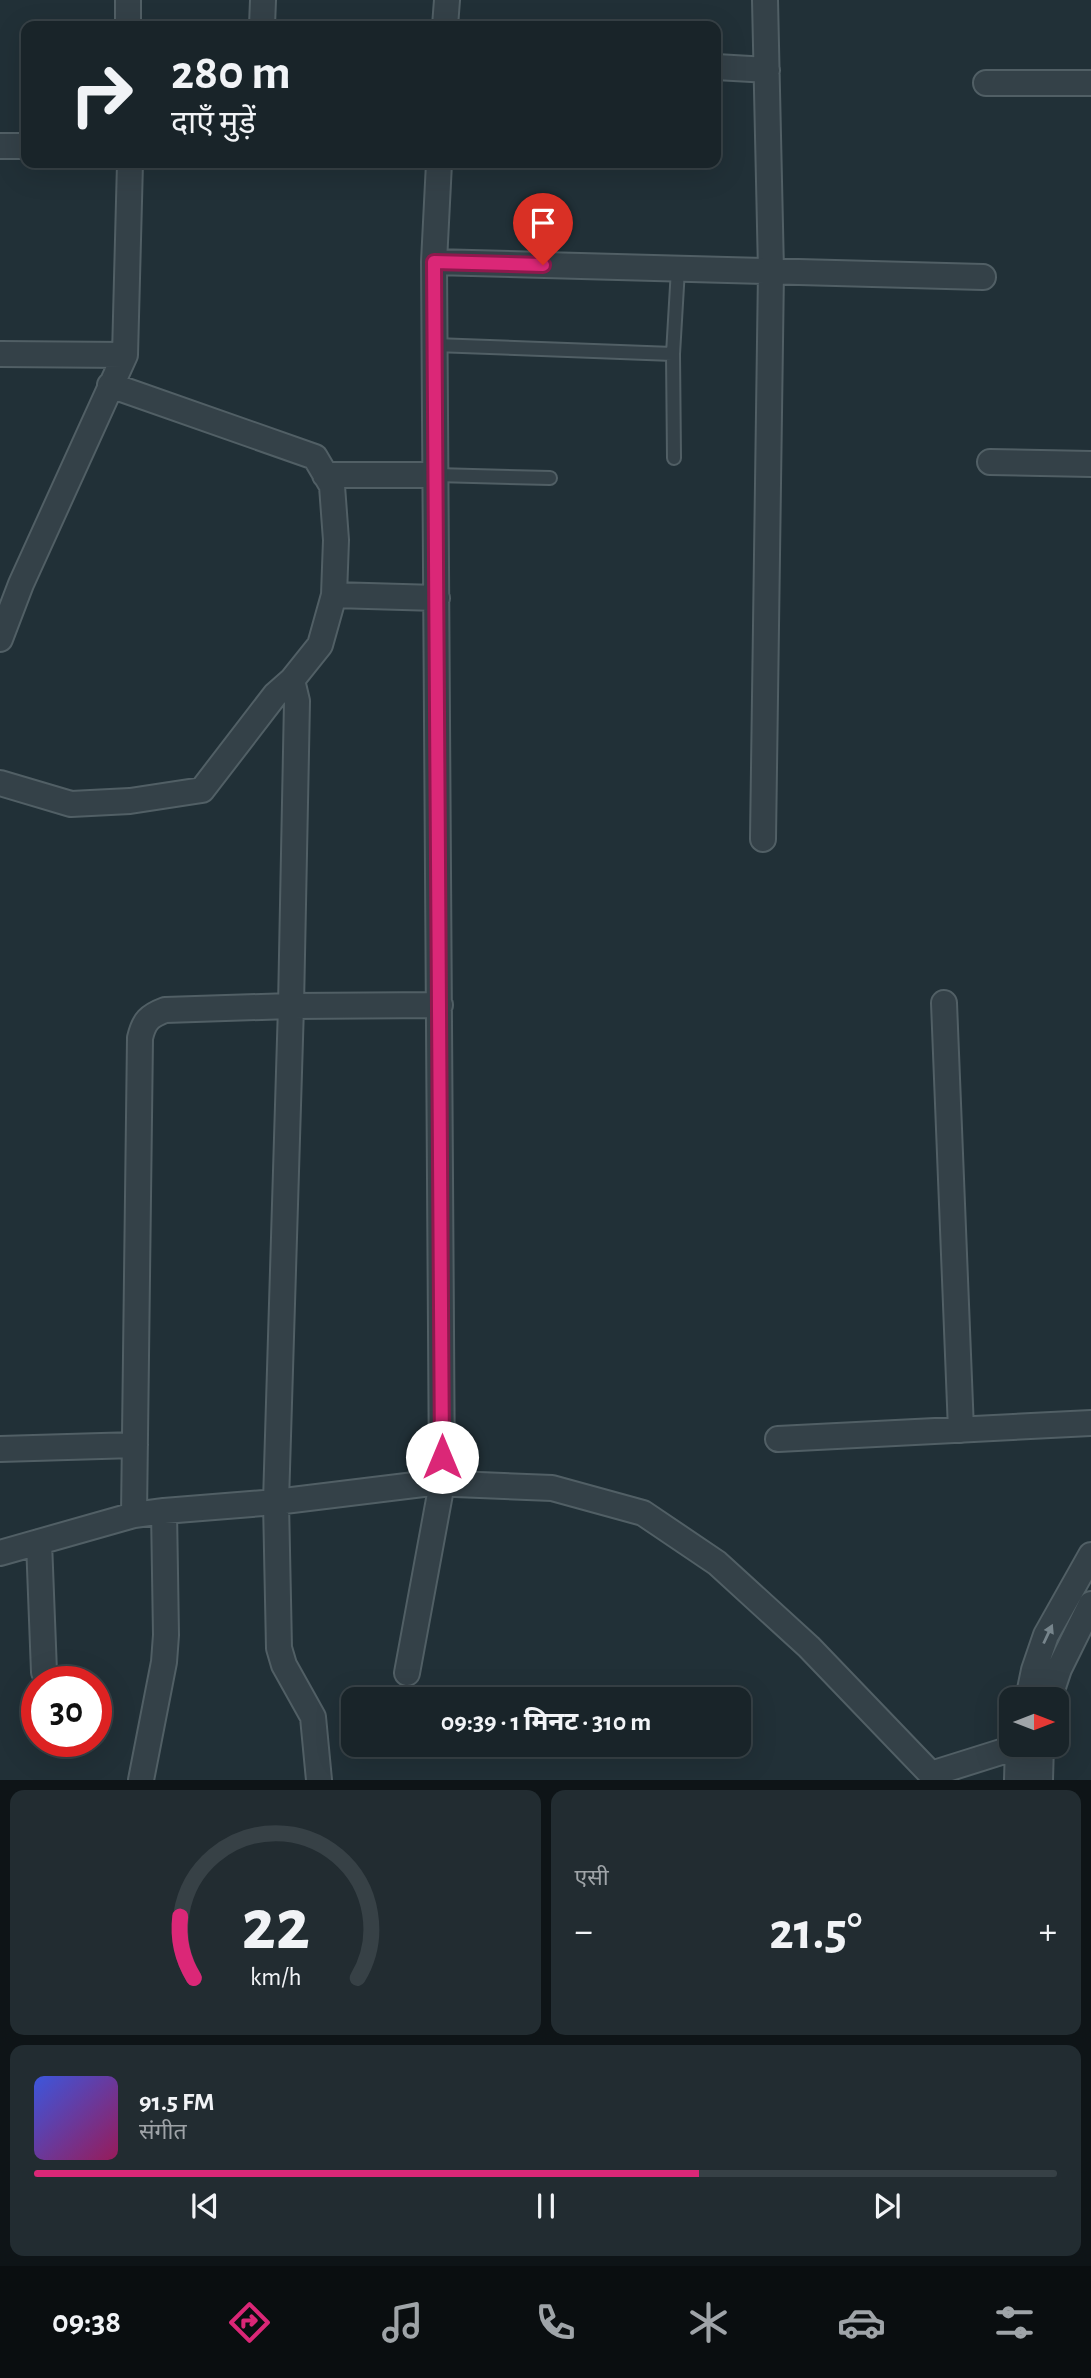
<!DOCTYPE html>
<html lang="hi">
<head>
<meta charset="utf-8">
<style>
  :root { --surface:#192429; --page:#222c31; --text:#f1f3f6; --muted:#9fa4a8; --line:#374146; --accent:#db2777 }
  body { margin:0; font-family:"Alegreya Sans","Noto Sans Devanagari",sans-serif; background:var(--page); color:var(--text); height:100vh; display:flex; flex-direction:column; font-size:26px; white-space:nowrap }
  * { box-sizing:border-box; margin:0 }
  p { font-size:23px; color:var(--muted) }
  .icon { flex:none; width:38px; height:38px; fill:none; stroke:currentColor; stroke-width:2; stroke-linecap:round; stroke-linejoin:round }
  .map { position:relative; height:1780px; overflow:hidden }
  .panel { display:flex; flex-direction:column; gap:10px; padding:10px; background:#0e1417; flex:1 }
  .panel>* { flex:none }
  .top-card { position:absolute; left:21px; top:21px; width:700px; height:147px; border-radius:14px; box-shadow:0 7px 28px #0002,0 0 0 2px var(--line); background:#192429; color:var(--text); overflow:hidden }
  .needle { width:46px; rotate:90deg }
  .fabs { position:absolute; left:999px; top:1687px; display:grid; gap:14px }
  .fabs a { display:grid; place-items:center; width:70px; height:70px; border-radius:14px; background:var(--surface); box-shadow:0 7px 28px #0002,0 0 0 2px var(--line); font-size:35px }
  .speed { position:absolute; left:21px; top:1666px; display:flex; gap:14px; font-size:35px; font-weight:700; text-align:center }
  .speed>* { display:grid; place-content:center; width:91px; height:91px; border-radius:50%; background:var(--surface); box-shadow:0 7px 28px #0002,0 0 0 2px var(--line); line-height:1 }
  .speed .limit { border:10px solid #d22; background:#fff; color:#111 }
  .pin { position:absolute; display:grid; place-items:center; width:60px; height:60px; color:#fff; margin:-72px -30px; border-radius:50% 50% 50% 0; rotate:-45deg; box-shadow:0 0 7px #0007 }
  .pin .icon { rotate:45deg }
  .me { position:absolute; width:77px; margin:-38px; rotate:0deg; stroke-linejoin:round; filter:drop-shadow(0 0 5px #0008) }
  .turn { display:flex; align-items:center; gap:24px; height:147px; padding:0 35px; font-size:32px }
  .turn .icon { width:91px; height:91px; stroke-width:2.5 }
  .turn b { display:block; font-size:49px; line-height:60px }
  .big { font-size:52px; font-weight:700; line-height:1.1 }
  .panel .widget { flex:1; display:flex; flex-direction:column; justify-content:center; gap:10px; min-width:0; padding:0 24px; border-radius:14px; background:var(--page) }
  .panel .dial { align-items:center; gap:0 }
  .dial svg { height:182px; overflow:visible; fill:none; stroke:var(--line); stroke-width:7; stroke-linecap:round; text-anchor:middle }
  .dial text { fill:var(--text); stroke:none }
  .song { display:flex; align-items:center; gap:21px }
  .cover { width:84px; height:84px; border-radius:10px; background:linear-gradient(135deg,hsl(230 70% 55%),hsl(330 70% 35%)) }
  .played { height:7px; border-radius:4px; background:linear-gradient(90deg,var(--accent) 65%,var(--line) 65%) }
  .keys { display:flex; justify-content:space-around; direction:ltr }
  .heat { display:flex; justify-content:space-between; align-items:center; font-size:38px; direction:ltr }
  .panel .tiles { flex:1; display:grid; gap:10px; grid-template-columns:1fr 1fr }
  .widget:last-child { grid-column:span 2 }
  .trip { position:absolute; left:341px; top:1687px; width:410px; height:70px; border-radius:14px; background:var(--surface); box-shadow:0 7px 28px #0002,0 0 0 2px var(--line); font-weight:700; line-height:70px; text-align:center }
  .tabs { display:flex; height:112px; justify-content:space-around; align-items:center; background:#0a0e10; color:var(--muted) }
  .tabs .icon { width:49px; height:49px }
  .tabs .active { color:var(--accent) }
  .tabs b { font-size:32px; color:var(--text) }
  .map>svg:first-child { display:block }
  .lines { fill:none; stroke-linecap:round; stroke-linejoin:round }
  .service-casing { stroke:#515f65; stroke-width:16 }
  .minor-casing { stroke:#515f65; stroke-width:28 }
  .service { stroke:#344148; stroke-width:12 }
  .minor { stroke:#344148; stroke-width:24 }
  .oneway { fill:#77858c }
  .route-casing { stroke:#8e194d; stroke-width:18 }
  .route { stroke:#db2777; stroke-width:12 }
</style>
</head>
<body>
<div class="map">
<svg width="1091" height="1780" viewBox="0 0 1091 1780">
  <rect width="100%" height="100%" fill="#213037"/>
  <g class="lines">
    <g class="service-casing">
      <path id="service" d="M435 345 673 354
        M674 458 673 354 678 269
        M436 475 550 478"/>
    </g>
    <g class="minor-casing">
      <path id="minor" d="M128 0V26
        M262 26 263 0
        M445 26 447 0
        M716 67 767 70
        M986 83H1091
        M0 146H26
        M434 262 983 277
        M0 354 125 355
        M990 462 1091 464
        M325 475H436
        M334 595 437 598
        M0 639 21 584 125 355 130 163
        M292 680 297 701 291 1006 276 1502 279 1648 284 1665 313 1717 319 1780
        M0 783 71 804 130 801 202 790 275 695 292 680 320 645 334 595 336 540 332 486 315 457 110 385
        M763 839 771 271 765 0
        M944 1003 961 1430
        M778 1439 1091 1423
        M0 1449 135 1445
        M134 1515 140 1038C144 1021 149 1016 165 1010L291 1006 440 1005
        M39 1542 44 1672
        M0 1553 134 1515 164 1511 276 1502 431 1483 552 1488 643 1513 717 1563 809 1647 931 1774 1017 1747 1041 1745
        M407 1673 442 1483 434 262 439 163
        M1028 1699 1034 1670 1046 1635 1091 1555
        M1049 1699 1059 1669 1091 1604
        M141 1780 164 1662 166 1635 164 1511
        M1017 1780 1018 1745
        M1040 1780 1041 1745"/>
    </g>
    <use href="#service" class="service"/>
    <use href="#minor" class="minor"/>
  </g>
  <defs><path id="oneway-solid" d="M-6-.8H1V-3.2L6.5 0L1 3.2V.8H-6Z" transform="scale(1.75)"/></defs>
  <use class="oneway" href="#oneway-solid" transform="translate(1048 1634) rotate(-65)"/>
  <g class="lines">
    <g class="route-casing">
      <path id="route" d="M442 1457 434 262 543 265"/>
    </g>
    <use href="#route" class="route"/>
  </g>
</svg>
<div class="fabs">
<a><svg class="needle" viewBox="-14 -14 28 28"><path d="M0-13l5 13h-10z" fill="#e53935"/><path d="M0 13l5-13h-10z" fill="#9fa4a8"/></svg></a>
</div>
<div class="speed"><div class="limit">30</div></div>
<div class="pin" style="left:543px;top:265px;background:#d93025"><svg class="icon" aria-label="arrive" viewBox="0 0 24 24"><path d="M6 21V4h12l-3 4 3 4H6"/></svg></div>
<svg class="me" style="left:442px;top:1457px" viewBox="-20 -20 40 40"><circle r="19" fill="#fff"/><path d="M0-13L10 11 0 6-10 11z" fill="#db2777"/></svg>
<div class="trip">09:39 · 1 मिनट · 310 m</div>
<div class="top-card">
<div class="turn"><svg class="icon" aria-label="right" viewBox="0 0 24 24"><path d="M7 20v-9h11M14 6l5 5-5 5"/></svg><div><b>280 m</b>दाएँ मुड़ें</div></div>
</div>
</div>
<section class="panel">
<div class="tiles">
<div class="widget dial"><svg viewBox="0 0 100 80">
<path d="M14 69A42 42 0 1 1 86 69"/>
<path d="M14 69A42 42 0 0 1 8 42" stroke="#db2777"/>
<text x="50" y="56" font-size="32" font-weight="700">22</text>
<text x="50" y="72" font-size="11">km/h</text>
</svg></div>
<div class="widget"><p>एसी</p>
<div class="heat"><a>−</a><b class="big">21.5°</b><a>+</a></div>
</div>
<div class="widget">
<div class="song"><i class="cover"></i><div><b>91.5 FM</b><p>संगीत</p></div></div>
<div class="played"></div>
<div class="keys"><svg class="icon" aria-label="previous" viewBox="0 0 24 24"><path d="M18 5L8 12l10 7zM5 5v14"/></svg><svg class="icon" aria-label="pause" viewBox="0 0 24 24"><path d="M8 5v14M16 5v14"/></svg><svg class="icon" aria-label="next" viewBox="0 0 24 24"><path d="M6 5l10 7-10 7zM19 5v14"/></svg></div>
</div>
</div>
</section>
<nav class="tabs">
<b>09:38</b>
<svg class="icon active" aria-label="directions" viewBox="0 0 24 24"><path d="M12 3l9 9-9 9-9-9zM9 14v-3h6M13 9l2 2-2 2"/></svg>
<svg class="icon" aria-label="music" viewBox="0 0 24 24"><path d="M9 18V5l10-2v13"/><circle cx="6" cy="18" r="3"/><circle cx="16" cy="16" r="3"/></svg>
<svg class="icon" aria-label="phone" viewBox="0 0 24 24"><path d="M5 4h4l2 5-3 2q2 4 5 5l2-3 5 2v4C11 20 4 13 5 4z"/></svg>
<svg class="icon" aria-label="climate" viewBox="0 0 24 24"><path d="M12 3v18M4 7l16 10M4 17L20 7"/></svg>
<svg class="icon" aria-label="car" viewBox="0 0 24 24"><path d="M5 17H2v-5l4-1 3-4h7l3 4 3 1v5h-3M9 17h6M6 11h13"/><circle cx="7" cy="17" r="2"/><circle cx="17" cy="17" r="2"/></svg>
<svg class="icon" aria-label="filters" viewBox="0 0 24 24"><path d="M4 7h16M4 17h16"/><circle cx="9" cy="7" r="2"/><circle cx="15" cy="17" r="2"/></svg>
</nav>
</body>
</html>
